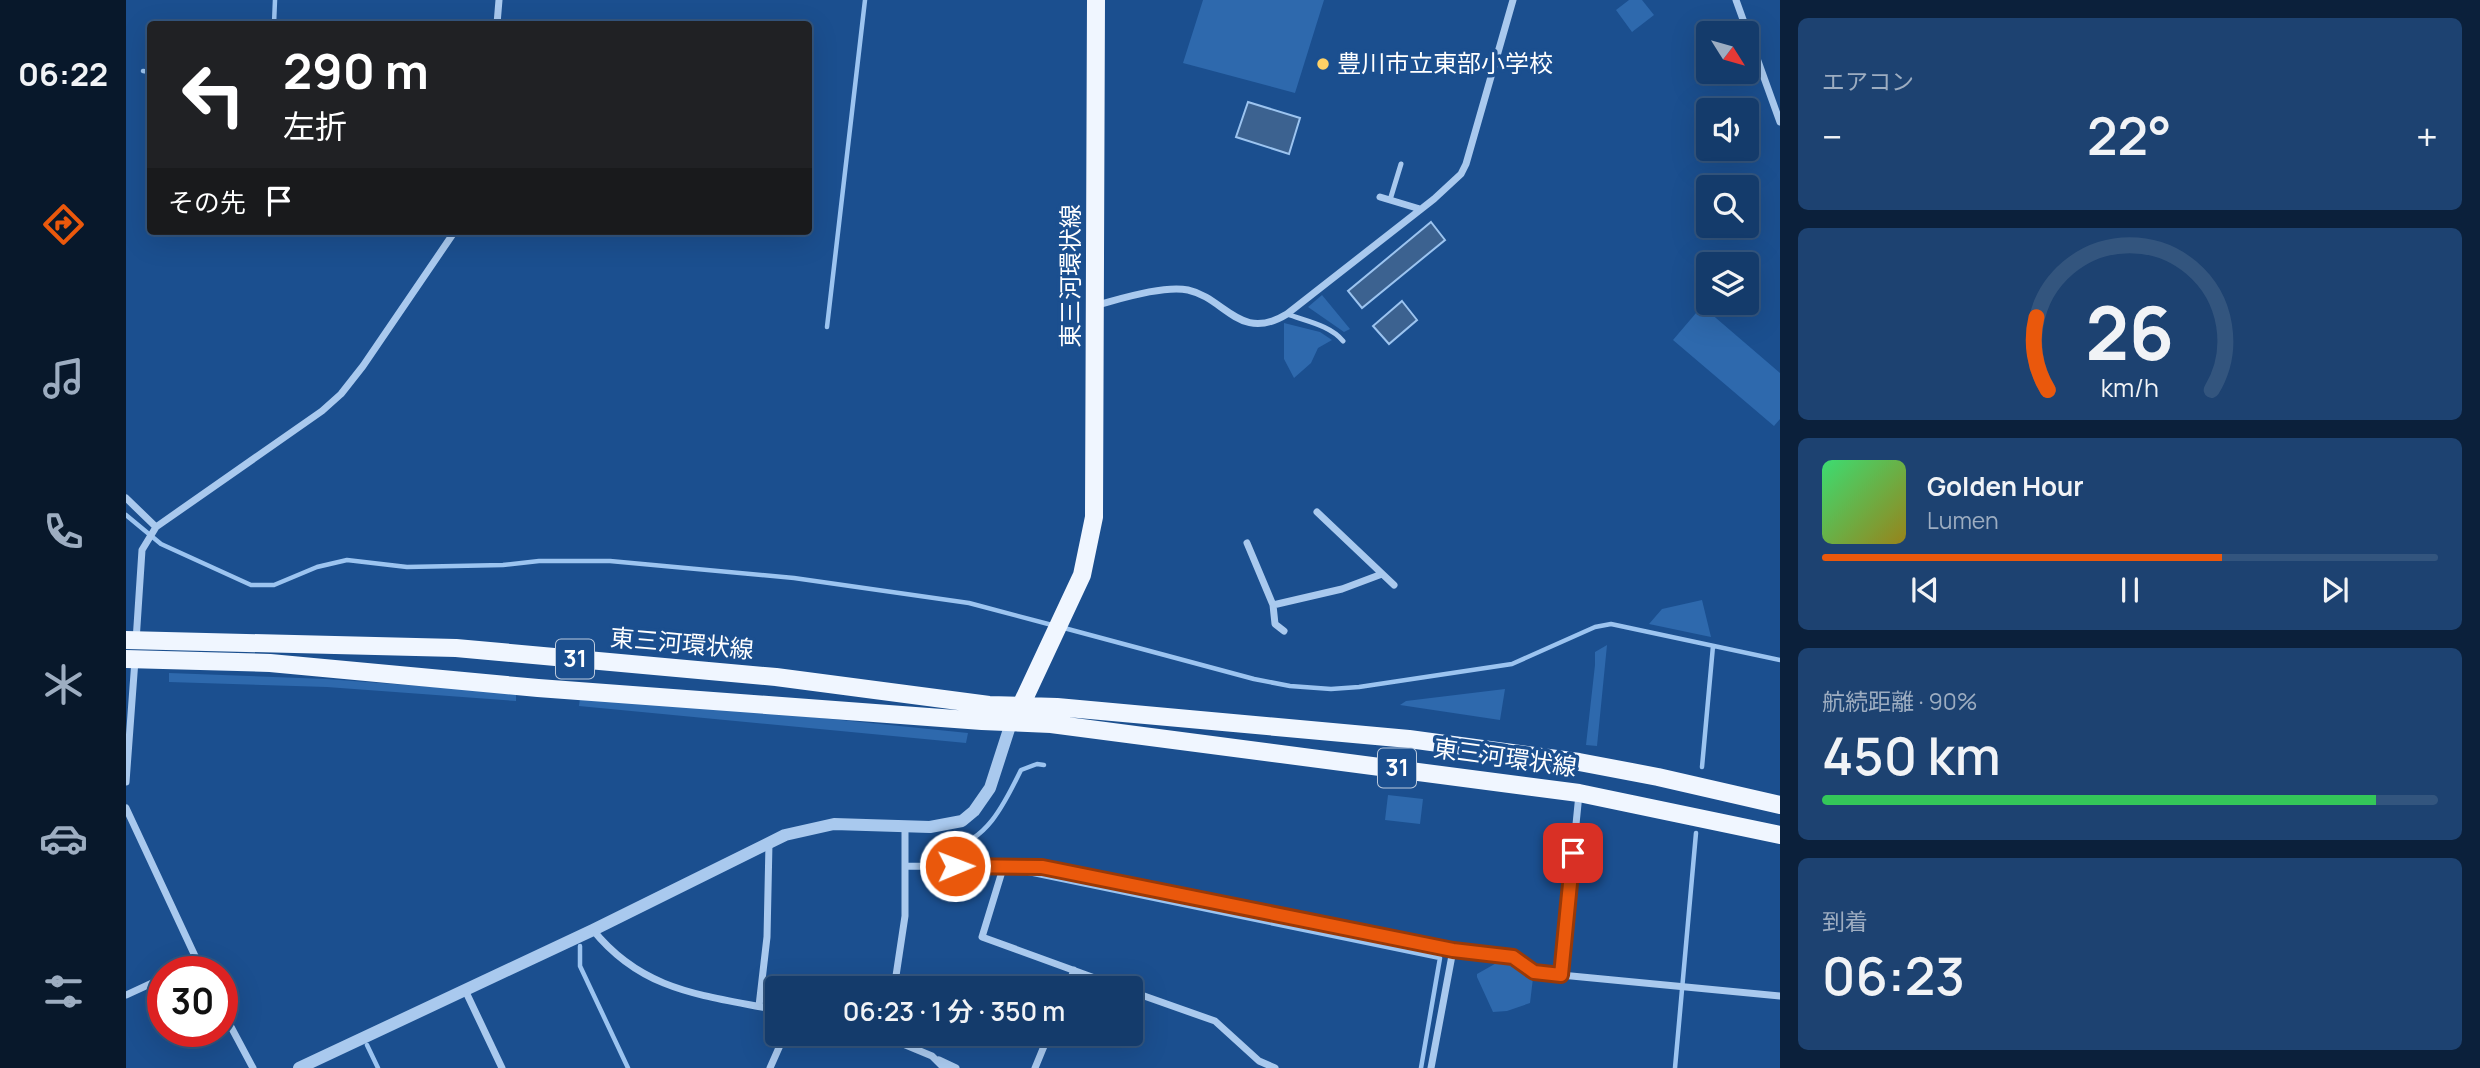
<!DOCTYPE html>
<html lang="ja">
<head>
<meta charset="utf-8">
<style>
  :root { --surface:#143b6b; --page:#1d4271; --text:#f1f3f6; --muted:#9dadc1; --line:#33557e; --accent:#ea580c }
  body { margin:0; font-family:Manrope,"Noto Sans JP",sans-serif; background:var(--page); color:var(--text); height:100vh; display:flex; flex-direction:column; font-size:26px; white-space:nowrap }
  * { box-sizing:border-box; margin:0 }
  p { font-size:23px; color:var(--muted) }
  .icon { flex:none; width:38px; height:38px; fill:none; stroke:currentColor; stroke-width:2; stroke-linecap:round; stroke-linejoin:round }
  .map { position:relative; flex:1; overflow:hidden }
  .sheet { display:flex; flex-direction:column; gap:18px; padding:18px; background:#0b203b; width:700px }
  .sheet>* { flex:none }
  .guide { position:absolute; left:21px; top:21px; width:665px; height:214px; border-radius:7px; box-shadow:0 7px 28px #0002,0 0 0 2px var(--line); background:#202124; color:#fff; overflow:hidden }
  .needle { width:46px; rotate:127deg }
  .tools { position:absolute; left:1570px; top:21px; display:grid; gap:14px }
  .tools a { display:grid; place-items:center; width:63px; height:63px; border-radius:7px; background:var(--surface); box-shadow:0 7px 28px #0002,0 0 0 2px var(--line); font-size:35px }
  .speed { position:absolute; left:21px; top:956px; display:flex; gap:14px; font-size:35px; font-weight:700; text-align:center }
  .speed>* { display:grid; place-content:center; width:91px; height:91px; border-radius:50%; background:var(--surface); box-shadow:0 7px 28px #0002,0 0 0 2px var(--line); line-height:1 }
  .speed .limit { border:10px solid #d22; background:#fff; color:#111 }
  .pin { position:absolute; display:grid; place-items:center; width:60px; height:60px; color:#fff; margin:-30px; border-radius:14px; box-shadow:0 4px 10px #0006 }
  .me { position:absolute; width:77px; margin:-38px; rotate:89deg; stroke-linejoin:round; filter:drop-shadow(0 0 5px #0008) }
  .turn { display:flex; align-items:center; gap:24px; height:147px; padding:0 21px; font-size:32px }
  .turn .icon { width:91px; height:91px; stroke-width:2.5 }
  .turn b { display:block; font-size:49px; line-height:60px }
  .then { display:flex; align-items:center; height:66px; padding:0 21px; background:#0003; gap:14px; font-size:26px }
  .big { font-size:52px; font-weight:600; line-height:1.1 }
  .sheet .tile { flex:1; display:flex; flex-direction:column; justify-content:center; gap:10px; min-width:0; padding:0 24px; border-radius:10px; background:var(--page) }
  .sheet .dial { align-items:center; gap:0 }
  .dial svg { height:182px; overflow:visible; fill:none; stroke:var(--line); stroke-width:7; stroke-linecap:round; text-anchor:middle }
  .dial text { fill:var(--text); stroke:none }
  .song { display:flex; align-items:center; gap:21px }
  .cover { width:84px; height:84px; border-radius:10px; background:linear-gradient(135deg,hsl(140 70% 55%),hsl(50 70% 35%)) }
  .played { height:7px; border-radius:4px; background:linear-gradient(90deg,var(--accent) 65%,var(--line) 65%) }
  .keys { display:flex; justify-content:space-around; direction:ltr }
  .heat { display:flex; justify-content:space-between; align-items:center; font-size:38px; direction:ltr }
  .charge { height:10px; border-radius:5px; background:linear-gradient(90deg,#34c759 90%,var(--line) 0) }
  .trip { position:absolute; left:639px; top:976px; width:378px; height:70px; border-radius:7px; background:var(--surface); box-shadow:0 7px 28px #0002,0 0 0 2px var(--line); font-weight:600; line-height:70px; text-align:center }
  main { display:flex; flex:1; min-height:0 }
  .dock { display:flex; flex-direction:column; width:126px; justify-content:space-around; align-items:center; background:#08182b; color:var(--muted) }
  .dock .icon { width:49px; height:49px }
  .dock .active { color:var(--accent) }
  .dock b { font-size:32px; color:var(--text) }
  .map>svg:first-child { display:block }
  .green { fill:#2e69ad }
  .water { fill:#3c6290; stroke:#9cc4f0; stroke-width:2 }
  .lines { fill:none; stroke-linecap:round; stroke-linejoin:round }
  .stream { stroke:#9cc4f0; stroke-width:4.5 }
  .service { stroke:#a9c9ee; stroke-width:5 }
  .minor { stroke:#a9c9ee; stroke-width:7 }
  .tertiary { stroke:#a9c9ee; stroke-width:12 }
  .primary { stroke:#f0f6ff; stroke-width:18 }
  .route-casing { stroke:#983908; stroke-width:18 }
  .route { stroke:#ea580c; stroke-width:12 }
  .poi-dot { fill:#ffd166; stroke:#1b4f8f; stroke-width:2.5 }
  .labels { text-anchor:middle; stroke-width:7; stroke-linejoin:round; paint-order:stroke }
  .shield { fill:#1b4f8f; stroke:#bbcadd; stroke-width:2 }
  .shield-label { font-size:23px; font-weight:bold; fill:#fff }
  .poi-label { font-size:24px; fill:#fff; stroke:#1b4f8f; text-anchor:start }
  .street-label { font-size:24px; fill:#fff; stroke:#1b4f8f }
</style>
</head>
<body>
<main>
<nav class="dock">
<b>06:22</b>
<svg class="icon active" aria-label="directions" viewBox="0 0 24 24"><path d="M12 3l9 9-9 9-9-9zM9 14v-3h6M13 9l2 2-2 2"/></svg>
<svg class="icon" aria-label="music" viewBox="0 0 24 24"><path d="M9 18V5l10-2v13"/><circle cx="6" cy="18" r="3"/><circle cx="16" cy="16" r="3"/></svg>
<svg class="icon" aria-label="phone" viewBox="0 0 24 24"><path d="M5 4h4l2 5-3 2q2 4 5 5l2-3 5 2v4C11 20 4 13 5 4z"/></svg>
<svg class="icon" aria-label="climate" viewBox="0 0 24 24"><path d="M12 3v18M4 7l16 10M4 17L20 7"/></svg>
<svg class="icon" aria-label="car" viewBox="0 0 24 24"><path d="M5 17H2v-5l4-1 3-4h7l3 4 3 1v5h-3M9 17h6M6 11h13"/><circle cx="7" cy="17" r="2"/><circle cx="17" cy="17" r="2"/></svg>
<svg class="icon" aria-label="filters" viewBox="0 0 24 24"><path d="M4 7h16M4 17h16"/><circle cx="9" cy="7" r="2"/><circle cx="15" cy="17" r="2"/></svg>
</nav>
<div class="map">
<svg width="1654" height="1068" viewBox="0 0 1654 1068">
  <rect width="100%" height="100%" fill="#1b4f8f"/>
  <path class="green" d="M1077 0H1198L1169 93 1057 63Z
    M1503 0H1516L1528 15 1506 32 1490 10Z
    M1196 295 1224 329 1218 332 1182 307Z
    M1576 306 1654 373V419L1648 426 1547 340Z
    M1158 323 1194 332 1206 340 1192 348 1185 363 1168 378 1158 359Z
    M1576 600 1585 637 1523 624 1536 609Z
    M1481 645 1471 746 1460 745 1469 665V652Z
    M43 673 200 679 390 693V701L201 687 43 682Z
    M1379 689 1374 720 1274 705 1280 701Z
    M454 698 626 711 842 733 840 743 453 706Z
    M1262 795 1297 799 1294 824 1259 820Z
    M1374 961H1383L1407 978 1404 1003 1381 1011 1367 1012 1351 977V974Z"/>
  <path class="water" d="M1122 102 1174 118 1163 154 1110 137Z
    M1305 222 1319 240 1236 308 1222 291Z
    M1276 301 1291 320 1263 344 1247 326Z"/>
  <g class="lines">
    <path class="stream" d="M148 24 149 0
      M17 71 24 72
      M701 327 739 0
      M0 515 35 544 125 585H148L191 567 221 560 281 567 377 565 413 561H484L668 578 843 603 926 625
      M938 628 1128 679 1164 686 1205 689 1233 687 1386 664 1469 627 1485 624 1654 660
      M1576 767 1587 646
      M823 853 825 847C862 841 880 800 895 770L911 764 918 765
      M903 873 1314 958 1295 1068
      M454 946V966L502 1068
      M241 1045 252 1068
      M1549 1068 1570 833"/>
    <path class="service" d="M1264 200 1275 164
      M1161 314C1179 321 1204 325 1217 341"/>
    <path class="minor" d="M1610 0 1654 122
      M371 24 373 0
      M1254 197 1294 209
      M971 305C994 299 1038 285 1062 290 1099 298 1114 343 1161 314L1308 199 1335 174 1340 164 1387 0
      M0 498 30 527
      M1191 512 1268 585
      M1121 543 1147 605 1149 624 1158 631
      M1147 605 1216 589 1256 574
      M10 641 16 550 30 527 196 411 215 394 237 366 329 231
      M0 782 9 660
      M0 808 76 971
      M878 865 856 937 999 989
      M780 866 916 867 1327 950 1387 957 1408 972 1435 975 1453 794
      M467 930C517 992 577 995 651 1010
      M50 971 71 961
      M1435 975 1654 996
      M768 989 779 916V826
      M941 989 948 970
      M339 990 376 1068
      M1004 991 1089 1021 1133 1061 1149 1068
      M0 995 37 978
      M633 1006 641 937 643 843
      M96 1010 127 1068
      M753 1034 806 1056 818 1068
      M813 1060 830 1068
      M644 1068 659 1034
      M909 1068 923 1034
      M1305 1068 1327 950"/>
    <path class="tertiary" d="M173 1068 467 930 659 835 708 824 804 827 836 821 848 811 864 788 885 723"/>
    <path class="primary" d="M0 640 330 648 650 677 863 705 931 707 1283 739 1453 762 1532 777 1654 805
      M0 659 144 663 412 688 856 721 925 724 1453 793 1654 835
      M891 714 956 575 968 517 970 0"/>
  </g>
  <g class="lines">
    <g class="route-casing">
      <path id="route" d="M829 866 916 867 1327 950 1387 957 1408 972 1435 975 1447 853"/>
    </g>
    <use href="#route" class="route"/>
  </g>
  <circle class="poi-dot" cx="1197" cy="64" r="7"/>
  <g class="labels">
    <g class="shield">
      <rect x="430" y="639.5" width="38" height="39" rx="5"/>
      <rect x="1252" y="748.5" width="38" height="39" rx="5"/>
    </g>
    <g class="shield-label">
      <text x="449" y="667">31</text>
      <text x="1271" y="776">31</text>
    </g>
    <g class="poi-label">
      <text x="1211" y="72">豊川市立東部小学校</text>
    </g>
    <g class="street-label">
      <text transform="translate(945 276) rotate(-90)" y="8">東三河環状線</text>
      <text transform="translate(556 644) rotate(5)" y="8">東三河環状線</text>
      <text transform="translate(1379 758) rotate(8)" y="8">東三河環状線</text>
    </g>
  </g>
</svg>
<div class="tools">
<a><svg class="needle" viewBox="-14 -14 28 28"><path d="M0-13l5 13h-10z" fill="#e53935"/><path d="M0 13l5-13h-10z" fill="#9dadc1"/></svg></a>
<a><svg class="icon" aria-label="sound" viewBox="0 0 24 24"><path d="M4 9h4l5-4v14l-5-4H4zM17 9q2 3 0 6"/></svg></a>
<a><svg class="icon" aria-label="search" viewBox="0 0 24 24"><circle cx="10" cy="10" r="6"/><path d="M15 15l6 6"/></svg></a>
<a><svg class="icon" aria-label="layers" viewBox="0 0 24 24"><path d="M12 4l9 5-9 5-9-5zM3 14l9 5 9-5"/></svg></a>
</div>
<div class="speed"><div class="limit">30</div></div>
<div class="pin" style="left:1447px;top:853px;background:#d93025"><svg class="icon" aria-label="arrive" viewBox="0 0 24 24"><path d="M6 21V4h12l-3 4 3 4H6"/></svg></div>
<svg class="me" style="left:829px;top:866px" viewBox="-20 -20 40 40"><circle r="17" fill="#ea580c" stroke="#fff" stroke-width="3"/><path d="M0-11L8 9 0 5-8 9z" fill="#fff"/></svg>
<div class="trip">06:23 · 1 分 · 350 m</div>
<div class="guide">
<div class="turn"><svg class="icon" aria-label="left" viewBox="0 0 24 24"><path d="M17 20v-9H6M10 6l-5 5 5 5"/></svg><div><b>290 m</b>左折</div></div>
<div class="then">その先<svg class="icon" aria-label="arrive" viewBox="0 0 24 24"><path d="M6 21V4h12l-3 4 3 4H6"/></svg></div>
</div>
</div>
<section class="sheet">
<div class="tile"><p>エアコン</p>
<div class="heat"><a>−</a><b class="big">22°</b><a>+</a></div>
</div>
<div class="tile dial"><svg viewBox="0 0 100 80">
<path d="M14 69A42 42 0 1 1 86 69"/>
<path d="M14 69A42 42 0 0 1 9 37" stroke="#ea580c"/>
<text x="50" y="56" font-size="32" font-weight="700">26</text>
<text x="50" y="72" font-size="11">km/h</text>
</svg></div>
<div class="tile">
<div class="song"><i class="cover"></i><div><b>Golden Hour</b><p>Lumen</p></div></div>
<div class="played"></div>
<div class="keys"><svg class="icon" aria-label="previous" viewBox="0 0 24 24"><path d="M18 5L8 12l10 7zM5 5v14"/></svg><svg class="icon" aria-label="pause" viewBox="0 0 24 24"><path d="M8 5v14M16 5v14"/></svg><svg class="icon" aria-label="next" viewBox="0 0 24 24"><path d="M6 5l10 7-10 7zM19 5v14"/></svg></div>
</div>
<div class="tile"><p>航続距離 · 90%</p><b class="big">450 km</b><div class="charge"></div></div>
<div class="tile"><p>到着</p><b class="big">06:23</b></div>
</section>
</main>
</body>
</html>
